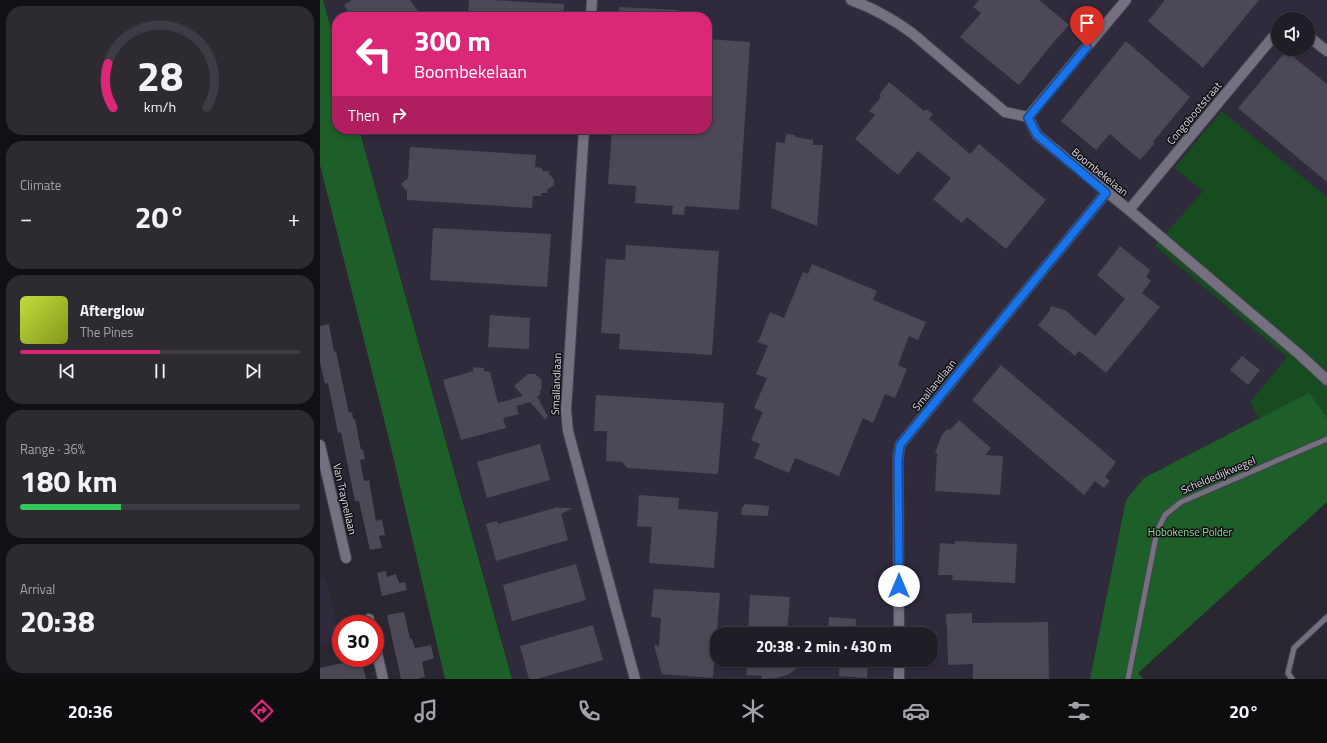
<!DOCTYPE html>
<html lang="en">
<head>
<meta charset="utf-8">
<style>
  :root { --surface:#201d26; --page:#2d2a32; --text:#f1f3f6; --muted:#a2a2a7; --line:#3d3b43; --accent:#db2777 }
  body { margin:0; font-family:"Titillium Web",sans-serif; background:var(--page); color:var(--text); height:100vh; display:flex; flex-direction:column; font-size:15px; white-space:nowrap }
  * { box-sizing:border-box; margin:0 }
  p { font-size:13px; color:var(--muted) }
  .icon { flex:none; width:22px; height:22px; fill:none; stroke:currentColor; stroke-width:2; stroke-linecap:round; stroke-linejoin:round }
  .map { position:relative; flex:1; overflow:hidden }
  .drawer { display:flex; flex-direction:column; gap:6px; padding:6px; background:#121015; width:320px }
  .drawer>* { flex:none }
  .hud { position:absolute; left:12px; top:12px; width:380px; height:122px; border-radius:16px; box-shadow:0 2px 6px #0003,0 0 0 1px var(--line); background:#db2777; color:#fff; overflow:hidden }
  .controls { position:absolute; left:951px; top:12px; display:grid; gap:8px }
  .controls a { display:grid; place-items:center; width:44px; height:44px; border-radius:50%; background:var(--surface); box-shadow:0 2px 6px #0003,0 0 0 1px var(--line); font-size:20px }
  .speed { position:absolute; left:12px; top:615px; display:flex; gap:8px; font-size:20px; font-weight:700; text-align:center }
  .speed>* { display:grid; place-content:center; width:52px; height:52px; border-radius:50%; background:var(--surface); box-shadow:0 2px 6px #0003,0 0 0 1px var(--line); line-height:1 }
  .speed .limit { border:6px solid #d22; background:#fff; color:#111 }
  .pin { position:absolute; display:grid; place-items:center; width:34px; height:34px; color:#fff; margin:-41px -17px; border-radius:50% 50% 50% 0; rotate:-45deg; box-shadow:0 0 4px #0007 }
  .pin .icon { rotate:45deg }
  .me { position:absolute; width:44px; margin:-22px; rotate:0deg; stroke-linejoin:round; filter:drop-shadow(0 0 3px #0008) }
  .turn { display:flex; align-items:center; gap:14px; height:84px; padding:0 16px; font-size:18px }
  .turn .icon { width:52px; height:52px; stroke-width:2.5 }
  .turn b { display:block; font-size:28px; line-height:34px }
  .then { display:flex; align-items:center; height:38px; padding:0 16px; background:#0003; gap:8px; font-size:15px }
  .big { font-size:30px; font-weight:700; line-height:1.1 }
  .drawer .widget { flex:1; display:flex; flex-direction:column; justify-content:center; gap:6px; min-width:0; padding:0 14px; border-radius:16px; background:var(--page) }
  .drawer .dial { align-items:center; gap:0 }
  .dial svg { height:104px; overflow:visible; fill:none; stroke:var(--line); stroke-width:7; stroke-linecap:round; text-anchor:middle }
  .dial text { fill:var(--text); stroke:none }
  .song { display:flex; align-items:center; gap:12px }
  .cover { width:48px; height:48px; border-radius:6px; background:linear-gradient(135deg,hsl(70 70% 55%),hsl(70 70% 35%)) }
  .played { height:4px; border-radius:2px; background:linear-gradient(90deg,var(--accent) 50%,var(--line) 50%) }
  .keys { display:flex; justify-content:space-around; direction:ltr }
  .heat { display:flex; justify-content:space-between; align-items:center; font-size:22px; direction:ltr }
  .charge { height:6px; border-radius:3px; background:linear-gradient(90deg,#34c759 36%,var(--line) 0) }
  .trip { position:absolute; left:390px; top:627px; width:228px; height:40px; border-radius:16px; background:var(--surface); box-shadow:0 2px 6px #0003,0 0 0 1px var(--line); font-weight:700; line-height:40px; text-align:center }
  .tab-bar { display:flex; height:64px; justify-content:space-around; align-items:center; background:#0d0c0f; color:var(--muted) }
  .tab-bar .icon { width:28px; height:28px }
  .tab-bar .selected { color:var(--accent) }
  .tab-bar b { font-size:18px; color:var(--text) }
  main { display:flex; flex:1; min-height:0 }
  .map>svg:first-child { display:block }
  .built { fill:#302a3d; fill-rule:evenodd }
  .green { fill:#174c20 }
  .forest { fill:#1e5e28 }
  .building { fill:#4c4856 }
  .lines { fill:none; stroke-linecap:round; stroke-linejoin:round }
  .service-casing { stroke:#47444e; stroke-width:7 }
  .minor-casing { stroke:#47444e; stroke-width:12 }
  .service { stroke:#74707f; stroke-width:5 }
  .minor { stroke:#74707f; stroke-width:10 }
  .route-casing { stroke:#114b97; stroke-width:10 }
  .route { stroke:#1a73e8; stroke-width:7 }
  .labels { text-anchor:middle; stroke-width:3; stroke-linejoin:round; paint-order:stroke }
  .street-label { font-size:11px; fill:#dbd9e1; stroke:#121116 }
  .park-label { font-size:11px; fill:#8ae092; stroke:#121116 }
</style>
</head>
<body>
<main>
<section class="drawer">
<div class="widget dial"><svg viewBox="0 0 100 80">
<path d="M14 69A42 42 0 1 1 86 69"/>
<path d="M14 69A42 42 0 0 1 10 35" stroke="#db2777"/>
<text x="50" y="56" font-size="32" font-weight="700">28</text>
<text x="50" y="72" font-size="11">km/h</text>
</svg></div>
<div class="widget"><p>Climate</p>
<div class="heat"><a>−</a><b class="big">20°</b><a>+</a></div>
</div>
<div class="widget">
<div class="song"><i class="cover"></i><div><b>Afterglow</b><p>The Pines</p></div></div>
<div class="played"></div>
<div class="keys"><svg class="icon" aria-label="previous" viewBox="0 0 24 24"><path d="M18 5L8 12l10 7zM5 5v14"/></svg><svg class="icon" aria-label="pause" viewBox="0 0 24 24"><path d="M8 5v14M16 5v14"/></svg><svg class="icon" aria-label="next" viewBox="0 0 24 24"><path d="M6 5l10 7-10 7zM19 5v14"/></svg></div>
</div>
<div class="widget"><p>Range · 36%</p><b class="big">180 km</b><div class="charge"></div></div>
<div class="widget"><p>Arrival</p><b class="big">20:38</b></div>
</section>
<div class="map">
<svg width="1007" height="679" viewBox="0 0 1007 679">
  <rect width="100%" height="100%" fill="#2a2733"/>
  <path class="built" d="M3 0H1007V197L902 111 854 168 883 191 836 246 967 357 930 402 940 418 824 478 806 499 770 679H193L39 129H387V17H17V51ZM958 19H988V49H958ZM397 634H611V660H397Z
    M6 577 20 641 0 644V578Z"/>
  <path class="green" d="M902 111 1007 197V502L818 673 823 679H770L806 500 824 478 939 418 930 402 967 357 835 246 883 191 854 168Z"/>
  <path class="forest" d="M0 0H3L17 51V129H39L192 679H125L69 439 0 165Z
    M989 393 1007 418V502L818 673 823 679H770L806 500 824 478Z"/>
  <path class="building" d="M32 0H90L102 17H32L24 5Z
    M149 0H172L244 4 243 17H148Z
    M659 0H719L749 25 733 43 699 85 640 37 661 13 653 7Z
    M845 0H939L883 68 828 21Z
    M299 7 358 10V17H299Z
    M387 39 430 42 419 210 365 206 364 215 352 214 353 206 315 203 316 186 288 184 292 129H387Z
    M806 41 870 97 833 142 834 144 820 160 790 134 776 150 741 121Z
    M966 51 1007 84V182L918 108Z
    M569 82 604 111 606 109 613 114 609 119 650 154 659 144 726 200 686 249 647 217 642 223 613 199 631 178 598 151 578 175 535 139 555 115 549 111 561 97 559 95Z
    M466 134 475 135V137L493 140V145H503L497 226 451 208 456 142 465 143Z
    M90 147 216 155 215 167 222 168V171H229V174L234 180V185L228 189 227 193H221V196H213L212 208 87 200V191L81 184 88 178Z
    M113 228 231 234 227 287 110 280Z
    M306 245 399 251 392 355 299 349 300 334 281 333 286 259 305 260Z
    M800 246 830 270 826 277 831 281 822 293 840 307 786 373 759 351 755 356 718 325 729 312 731 306 745 310 775 336 805 299 777 275Z
    M492 264 557 291 553 300 606 322 598 340 589 336 578 365 587 369 575 398 565 394 553 423 543 418 519 476 475 458 469 473 434 458 440 444 431 440 443 412 434 408 447 378 436 374 448 346 438 342 450 312 464 318 483 272 488 274Z
    M170 315 210 318 209 349 168 347Z
    M9 324 14 352 16 351 29 413 32 412 33 419H35L41 450 43 449 45 459 40 460 44 481 49 480 56 521 62 519 65 535 59 536 62 548 50 550 39 501H35L21 432 18 433 8 383 5 384 0 362V326Z
    M922 356 940 370 928 385 910 370Z
    M681 365 796 462 785 477 790 481 784 488 775 481 764 495 652 400Z
    M153 367 164 368V371L170 372 178 403 203 396 194 386 208 374H215L222 380 221 390 219 391 221 393 217 397 220 401V402L228 417 225 419 210 402 196 406 199 414 183 418 186 428 141 440 123 380 153 371Z
    M276 395 404 403 398 474 307 468 302 462 286 461 287 431H274Z
    M639 420 671 448 665 455 683 456 680 495 615 491 617 453H615L621 437 624 432 628 429 630 430Z
    M220 444 230 480 167 498 157 462Z
    M319 495 359 498 358 509 398 512 394 568 329 563 332 527 317 526Z
    M424 504 449 506 448 516 421 515 422 507H424Z
    M238 507 239 508H253L241 514 248 540 176 561 166 524 177 521 178 524Z
    M635 541 697 544 695 583 632 580 633 575H618L620 543 635 544Z
    M256 564 266 600 192 621 183 585Z
    M66 571 67 577 76 574 79 583 85 582 87 590 62 596 57 573Z
    M334 589 400 593 393 678 342 674 334 645 339 646 341 618 331 617Z
    M430 595 470 597 467 633 428 632Z
    M84 612 90 639H92L95 648 111 645 114 658 102 662 105 677 97 679H81L67 615Z
    M652 613V623L728 622 729 679H653V664L628 665 627 625H626V614Z
    M509 617 536 619 535 634H508Z
    M273 625 283 660 217 679H209L200 646Z
    M41 659 46 679H0V668Z
    M428 660H482L477 668 469 674 456 678 442 679V676L426 675Z
    M520 660H548L547 678 519 676Z"/>
  <g class="lines">
    <g class="service-casing">
      <path id="service" d="M808 679 837 531 845 515 861 502 1007 439
        M972 679 968 673 974 648 1007 617"/>
    </g>
    <g class="minor-casing">
      <path id="minor" d="M531 0C553 8 573 19 592 33L685 112 708 117
        M271 17 272 0
        M988 36 1007 51
        M708 117 717 135 809 210 980 355 1007 380
        M708 117 806 0
        M264 129 246 410 248 431 315 679
        M809 210 958 31
        M0 445 26 558
        M49 619 50 624
        M579 634 578 459 580 445 786 193
        M55 644 63 679
        M579 660V679"/>
    </g>
    <use href="#service" class="service"/>
    <use href="#minor" class="minor"/>
  </g>
  <g class="lines">
    <g class="route-casing">
      <path id="route" d="M579 586 578 459 580 445 786 193 717 135 708 118 767 47"/>
    </g>
    <use href="#route" class="route"/>
  </g>
  <g class="labels">
    <g class="street-label">
      <text transform="translate(874 113) rotate(-50)" y="4">Congobootstraat</text>
      <text transform="translate(780 172) rotate(39)" y="4">Boombekelaan</text>
      <text transform="translate(236 384) rotate(-88)" y="4">Smallandlaan</text>
      <text transform="translate(614 385) rotate(-51)" y="4">Smallandlaan</text>
      <text transform="translate(898 475) rotate(-23)" y="4">Scheldedijkwegel</text>
      <text transform="translate(25 499) rotate(77)" y="4">Van Traynellaan</text>
    </g>
    <g class="park-label">
      <text x="870" y="536">Hobokense Polder</text>
    </g>
  </g>
</svg>
<div class="controls">
<a><svg class="icon" aria-label="sound" viewBox="0 0 24 24"><path d="M4 9h4l5-4v14l-5-4H4zM17 9q2 3 0 6"/></svg></a>
</div>
<div class="speed"><div class="limit">30</div></div>
<div class="pin" style="left:767px;top:47px;background:#d93025"><svg class="icon" aria-label="arrive" viewBox="0 0 24 24"><path d="M6 21V4h12l-3 4 3 4H6"/></svg></div>
<svg class="me" style="left:579px;top:586px" viewBox="-20 -20 40 40"><circle r="19" fill="#fff"/><path d="M0-13L10 11 0 6-10 11z" fill="#1a73e8"/></svg>
<div class="trip">20:38 · 2 min · 430 m</div>
<div class="hud">
<div class="turn"><svg class="icon" aria-label="left" viewBox="0 0 24 24"><path d="M17 20v-9H6M10 6l-5 5 5 5"/></svg><div><b>300 m</b>Boombekelaan</div></div>
<div class="then">Then<svg class="icon" aria-label="right" viewBox="0 0 24 24"><path d="M7 20v-9h11M14 6l5 5-5 5"/></svg></div>
</div>
</div>
</main>
<nav class="tab-bar">
<b>20:36</b>
<svg class="icon selected" aria-label="directions" viewBox="0 0 24 24"><path d="M12 3l9 9-9 9-9-9zM9 14v-3h6M13 9l2 2-2 2"/></svg>
<svg class="icon" aria-label="music" viewBox="0 0 24 24"><path d="M9 18V5l10-2v13"/><circle cx="6" cy="18" r="3"/><circle cx="16" cy="16" r="3"/></svg>
<svg class="icon" aria-label="phone" viewBox="0 0 24 24"><path d="M5 4h4l2 5-3 2q2 4 5 5l2-3 5 2v4C11 20 4 13 5 4z"/></svg>
<svg class="icon" aria-label="climate" viewBox="0 0 24 24"><path d="M12 3v18M4 7l16 10M4 17L20 7"/></svg>
<svg class="icon" aria-label="car" viewBox="0 0 24 24"><path d="M5 17H2v-5l4-1 3-4h7l3 4 3 1v5h-3M9 17h6M6 11h13"/><circle cx="7" cy="17" r="2"/><circle cx="17" cy="17" r="2"/></svg>
<svg class="icon" aria-label="filters" viewBox="0 0 24 24"><path d="M4 7h16M4 17h16"/><circle cx="9" cy="7" r="2"/><circle cx="15" cy="17" r="2"/></svg>
<b>20°</b>
</nav>
</body>
</html>
